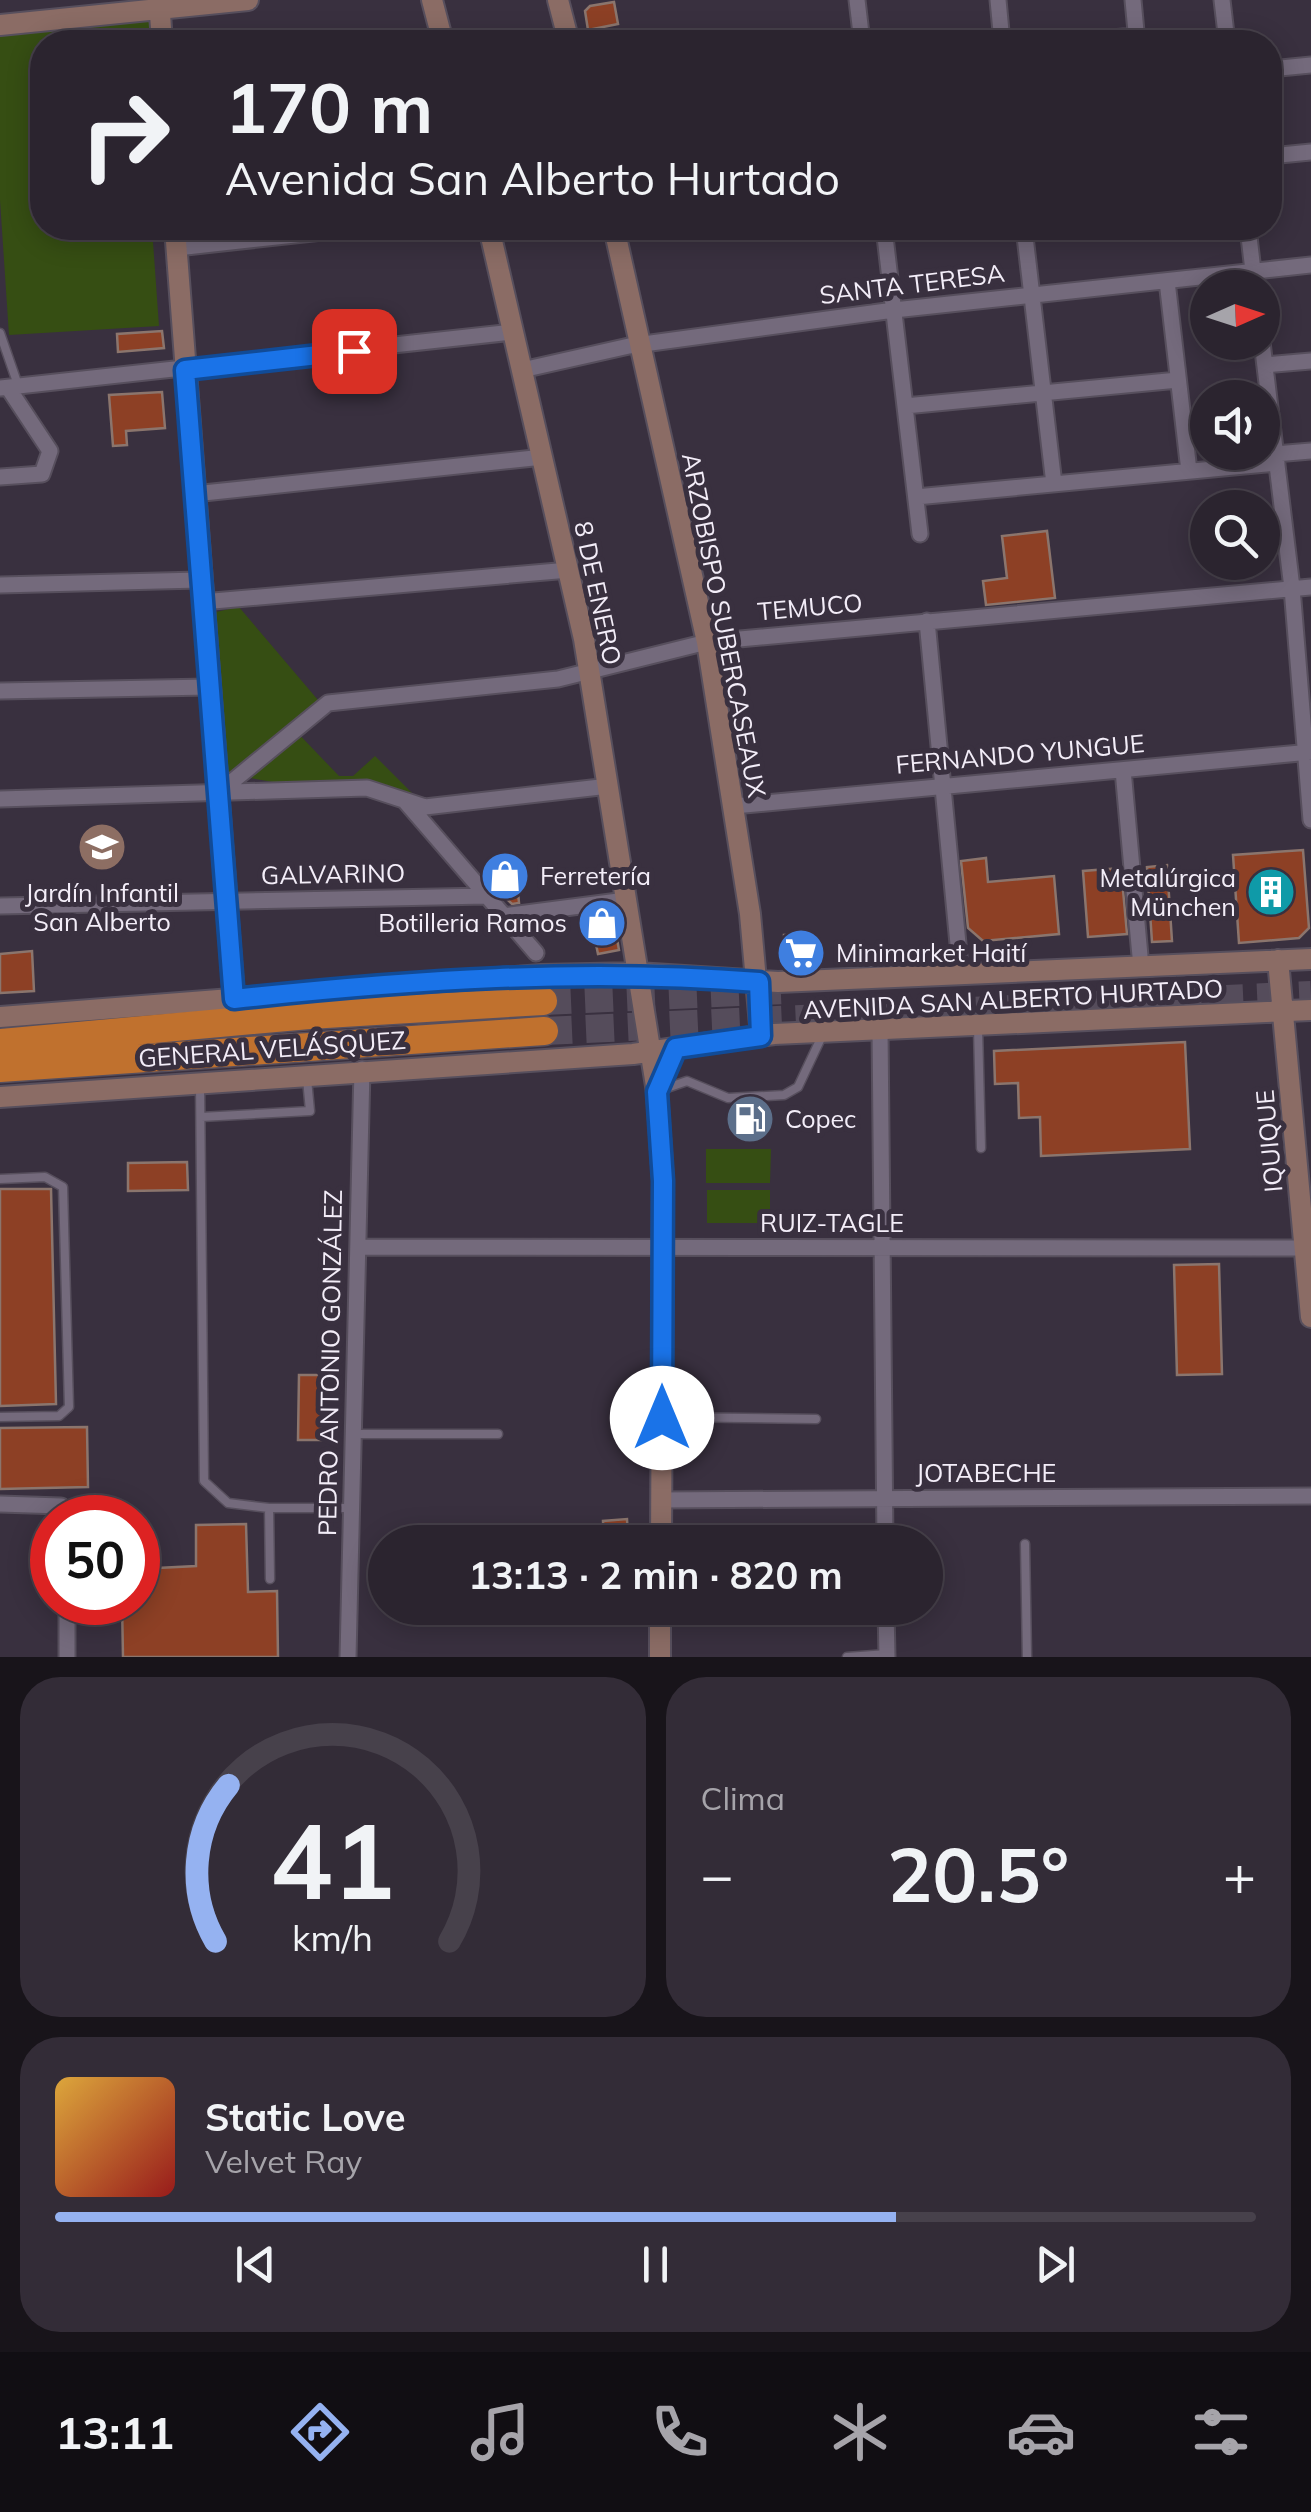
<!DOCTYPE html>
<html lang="es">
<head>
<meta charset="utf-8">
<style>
  :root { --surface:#2b242f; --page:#332c37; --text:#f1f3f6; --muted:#a6a4aa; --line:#47414b; --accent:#95b2f1 }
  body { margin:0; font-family:Mulish,sans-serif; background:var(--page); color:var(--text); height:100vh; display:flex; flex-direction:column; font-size:38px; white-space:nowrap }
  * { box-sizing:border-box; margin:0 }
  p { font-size:32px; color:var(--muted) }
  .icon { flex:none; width:55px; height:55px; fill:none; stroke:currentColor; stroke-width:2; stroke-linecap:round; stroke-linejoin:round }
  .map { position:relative; height:1657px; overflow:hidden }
  .drawer { display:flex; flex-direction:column; gap:20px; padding:20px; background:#18141a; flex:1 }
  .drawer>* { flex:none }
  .banner { position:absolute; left:30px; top:30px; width:1252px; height:210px; border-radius:40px; box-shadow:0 5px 25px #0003,0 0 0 2px var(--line); background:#2b242f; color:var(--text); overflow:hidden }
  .needle { width:65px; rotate:87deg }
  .tools { position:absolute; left:1190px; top:270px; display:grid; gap:20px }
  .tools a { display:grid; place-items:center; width:90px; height:90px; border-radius:50%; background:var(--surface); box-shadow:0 5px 25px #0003,0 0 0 2px var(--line); font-size:50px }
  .speed { position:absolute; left:30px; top:1495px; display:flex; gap:20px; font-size:50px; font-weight:700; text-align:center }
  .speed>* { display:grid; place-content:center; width:130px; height:130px; border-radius:50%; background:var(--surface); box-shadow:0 5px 25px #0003,0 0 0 2px var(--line); line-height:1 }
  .speed .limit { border:15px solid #d22; background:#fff; color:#111 }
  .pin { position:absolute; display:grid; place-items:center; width:85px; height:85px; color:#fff; margin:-42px; border-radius:20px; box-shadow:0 5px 15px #0006 }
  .me { position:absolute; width:110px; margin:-55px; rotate:0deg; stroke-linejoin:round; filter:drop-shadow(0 0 8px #0008) }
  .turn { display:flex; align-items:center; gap:35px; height:210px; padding:0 30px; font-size:45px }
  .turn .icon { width:130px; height:130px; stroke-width:2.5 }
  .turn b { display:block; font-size:70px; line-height:85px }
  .big { font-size:75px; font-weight:700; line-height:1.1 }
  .drawer .tile { flex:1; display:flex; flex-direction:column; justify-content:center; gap:15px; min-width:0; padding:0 35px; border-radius:40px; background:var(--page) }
  .drawer .dial { align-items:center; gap:0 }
  .dial svg { height:260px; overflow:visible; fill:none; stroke:var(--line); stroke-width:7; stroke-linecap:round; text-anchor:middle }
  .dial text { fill:var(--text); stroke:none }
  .song { display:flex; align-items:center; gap:30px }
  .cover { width:120px; height:120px; border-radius:15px; background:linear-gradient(135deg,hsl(40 70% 55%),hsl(0 70% 35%)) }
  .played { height:10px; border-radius:5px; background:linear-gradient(90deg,var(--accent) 70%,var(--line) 70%) }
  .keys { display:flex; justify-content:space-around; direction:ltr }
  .heat { display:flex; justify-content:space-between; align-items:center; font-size:55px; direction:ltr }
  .drawer .tiles { flex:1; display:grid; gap:20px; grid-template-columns:1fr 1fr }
  .tile:last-child { grid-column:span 2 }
  .trip { position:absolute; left:368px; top:1525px; width:575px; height:100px; border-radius:50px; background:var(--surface); box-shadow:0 5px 25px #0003,0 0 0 2px var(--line); font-weight:700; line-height:100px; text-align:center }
  .menu { display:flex; height:160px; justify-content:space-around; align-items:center; background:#110e13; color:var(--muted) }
  .menu .icon { width:70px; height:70px }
  .menu .selected { color:var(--accent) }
  .menu b { font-size:45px; color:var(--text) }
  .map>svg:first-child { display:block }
  .green { fill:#364e13 }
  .building { fill:#8d4025; stroke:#8b756d; stroke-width:2.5 }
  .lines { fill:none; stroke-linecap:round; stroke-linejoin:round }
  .highway-tunnel { stroke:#554c5b; stroke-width:28; stroke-dasharray:28 14; stroke-linecap:butt }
  .lane-casing { stroke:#574f5d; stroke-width:11 }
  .street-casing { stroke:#574f5d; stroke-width:19 }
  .secondary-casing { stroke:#574f5d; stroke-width:24 }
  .highway-casing { stroke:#574f5d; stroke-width:31 }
  .lane { stroke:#746a7c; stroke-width:8 }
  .street { stroke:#746a7c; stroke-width:15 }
  .secondary { stroke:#8b6c65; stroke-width:20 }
  .highway { stroke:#c0712e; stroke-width:28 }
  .route-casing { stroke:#114b97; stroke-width:25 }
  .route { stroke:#1a73e8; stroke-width:18 }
  .labels { text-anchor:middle; stroke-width:10; stroke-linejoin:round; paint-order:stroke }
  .street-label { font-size:25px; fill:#f3edf8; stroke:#39303f }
  .poi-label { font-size:25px; fill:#f3edf8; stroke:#39303f; text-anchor:start }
</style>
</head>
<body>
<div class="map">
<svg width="1311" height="1657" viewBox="0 0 1311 1657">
  <rect width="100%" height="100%" fill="#39303f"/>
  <path class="green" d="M149 19 150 42H42V228H152L159 326 9 335 0 200V31Z
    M239 607 318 700 291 726 339 776H353L375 756 415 796 296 786 227 774 211 613Z
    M706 1149H771L770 1183H706Z
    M707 1190H770V1223H707Z"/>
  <path class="building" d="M614 2 618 24 588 30 585 11 590 6Z
    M162 331 164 348 118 352 117 334Z
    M162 392 165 428 126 431 127 445 113 446 109 395Z
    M1047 531 1055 598 986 605 983 581 1007 578 1002 536Z
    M1303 850 1309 928 1299 938 1239 943 1233 855Z
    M986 858 988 882 1054 876 1059 934 983 941 968 928 961 861Z
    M515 860 519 903 512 904 496 889 493 862Z
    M1167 865 1172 941 1152 942 1147 867Z
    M1121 868 1127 934 1088 937 1083 871Z
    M613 916 619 950 598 954 591 920Z
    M806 934 807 957 785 958 784 935Z
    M32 951 34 991 0 993V954Z
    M1185 1042 1190 1149 1041 1156 1040 1117 1019 1118 1018 1083 995 1084 994 1051Z
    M187 1162 188 1190 128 1191V1163Z
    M0 1189H51L56 1404 0 1406Z
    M1219 1264 1222 1374 1177 1375 1174 1265Z
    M299 1375H323L322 1440H298Z
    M87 1427 88 1487 0 1489V1428Z
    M627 1519 628 1536 604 1538 603 1521Z
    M246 1524 248 1592 277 1591 278 1657H123L122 1602H138V1569L196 1566V1525Z"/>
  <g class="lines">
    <path class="highway-tunnel" d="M543 1001 785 990
      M544 1031 1311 995"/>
    <g class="lane-casing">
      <path id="lane" d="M0 333 18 385
        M978 1028 981 1148
        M200 1085 204 1481 228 1503 269 1508 270 1579
        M661 1090 687 1081 728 1098 784 1095 798 1087 822 1036
        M201 1117 310 1111 307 1079
        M0 1179 45 1177 63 1187 69 1407 59 1416 0 1417
        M666 1417 816 1419
        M354 1434H498
        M269 1508H352
        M1025 1544 1027 1657
        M847 1657 887 1654"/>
    </g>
    <g class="street-casing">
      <path id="street" d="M857 0 862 42
        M998 0 1002 42
        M1133 0 1137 42
        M1222 0 1227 42
        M1057 42 1137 36
        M1270 69 1311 65
        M1270 156 1311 152
        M884 228 920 534
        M1024 228 1054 484
        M1248 228 1255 288
        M177 248 359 228
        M1167 281 1189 471
        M1262 342 1292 588 1311 820
        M1265 365 1311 361
        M522 370 629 346 894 310 1311 265
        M0 388 513 332
        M905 406 1178 380
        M1275 454 1311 451
        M0 477 42 474 50 451 9 389
        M194 494 543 457
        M916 497 1277 463
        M0 585 199 580
        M202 602 569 570
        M927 621 961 975
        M0 691 208 687
        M1123 770 1141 967
        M217 794 328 703 558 679 707 642 1311 587
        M0 799 367 788 425 807 609 786
        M405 801 536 953
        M734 806 1311 752
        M0 906 486 896
        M503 916 626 900
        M880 1029 885 1542
        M359 1247 1304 1248
        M661 1500 1311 1496
        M0 1504 61 1506 66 1518
        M67 1602V1657
        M886 1608 887 1657
        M348 1657 362 1069"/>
    </g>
    <g class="secondary-casing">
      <path id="secondary" d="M159 0 162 42
        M432 0 443 42
        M558 0 569 42
        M0 25 248 0
        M175 228 234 999
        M489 228 584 639 657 1092 663 1181 661 1542
        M614 228 707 642 750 914 761 1036
        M1278 960 1311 1317
        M0 1017 541 975 637 973 778 982 1311 959
        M0 1097 633 1054 774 1034 1311 1010
        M660 1657V1608"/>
    </g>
    <g class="highway-casing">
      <path id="highway" d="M0 1043 309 1015 543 1001
        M0 1068 544 1031"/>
    </g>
    <use href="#lane" class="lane"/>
    <use href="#street" class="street"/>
    <use href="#secondary" class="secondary"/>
    <use href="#highway" class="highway"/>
  </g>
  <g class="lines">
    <g class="route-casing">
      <path id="route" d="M354 351 185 370 234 999C409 980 583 968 759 982L761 1036 676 1048 657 1092 663 1181 662 1418"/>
    </g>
    <use href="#route" class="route"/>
  </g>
  <defs>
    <g id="school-disc" transform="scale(2.5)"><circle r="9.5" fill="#8d6e63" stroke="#39303f"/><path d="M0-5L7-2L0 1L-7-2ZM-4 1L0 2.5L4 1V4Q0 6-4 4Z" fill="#fff"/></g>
    <g id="shop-disc" transform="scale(2.5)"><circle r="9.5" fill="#3f7fe0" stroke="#39303f"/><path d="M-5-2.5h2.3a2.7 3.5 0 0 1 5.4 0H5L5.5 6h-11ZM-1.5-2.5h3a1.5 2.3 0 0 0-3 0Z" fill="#fff"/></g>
    <g id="building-disc" transform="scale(2.5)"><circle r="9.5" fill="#0f9aa8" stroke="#39303f"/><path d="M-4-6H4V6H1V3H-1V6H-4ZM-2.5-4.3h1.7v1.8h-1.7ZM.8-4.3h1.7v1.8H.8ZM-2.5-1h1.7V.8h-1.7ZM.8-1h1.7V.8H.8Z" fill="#fff"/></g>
    <g id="supermarket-disc" transform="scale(2.5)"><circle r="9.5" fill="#3f7fe0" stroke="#39303f"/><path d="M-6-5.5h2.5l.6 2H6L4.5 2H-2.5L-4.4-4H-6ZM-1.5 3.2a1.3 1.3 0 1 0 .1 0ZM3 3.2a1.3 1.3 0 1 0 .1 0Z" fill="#fff"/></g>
    <g id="fuel-disc" transform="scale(2.5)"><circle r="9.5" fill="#5c6f8a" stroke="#39303f"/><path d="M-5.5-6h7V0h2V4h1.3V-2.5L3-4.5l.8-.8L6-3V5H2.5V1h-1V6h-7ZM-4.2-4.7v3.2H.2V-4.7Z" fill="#fff"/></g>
  </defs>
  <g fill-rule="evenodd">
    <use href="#school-disc" x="102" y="847"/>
    <use href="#shop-disc" x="505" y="876"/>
    <use href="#building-disc" x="1271" y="892"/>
    <use href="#shop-disc" x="602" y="923"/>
    <use href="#supermarket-disc" x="801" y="953"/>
    <use href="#fuel-disc" x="750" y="1119"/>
  </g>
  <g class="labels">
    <g class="street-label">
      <text transform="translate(912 284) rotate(-7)" y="9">SANTA TERESA</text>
      <text transform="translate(598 593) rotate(78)" y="9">8 DE ENERO</text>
      <text transform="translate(810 607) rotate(-5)" y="9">TEMUCO</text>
      <text transform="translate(724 625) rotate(79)" y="9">ARZOBISPO SUBERCASEAUX</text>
      <text transform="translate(1020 754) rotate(-5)" y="9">FERNANDO YUNGUE</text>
      <text transform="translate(333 874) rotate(-1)" y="9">GALVARINO</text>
      <text transform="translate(1013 999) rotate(-3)" y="9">AVENIDA SAN ALBERTO HURTADO</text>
      <text transform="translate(272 1049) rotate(-4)" y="9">GENERAL VELÁSQUEZ</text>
      <text transform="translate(1269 1141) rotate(-95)" y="9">IQUIQUE</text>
      <text x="832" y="1232">RUIZ-TAGLE</text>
      <text transform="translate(330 1363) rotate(-89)" y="9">PEDRO ANTONIO GONZÁLEZ</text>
      <text x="986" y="1482">JOTABECHE</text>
    </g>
    <g class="poi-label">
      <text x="540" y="885">Ferretería</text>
      <text x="1236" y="887" text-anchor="end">Metalúrgica<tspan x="1236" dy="29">München</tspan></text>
      <text x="102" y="902" text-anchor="middle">Jardín Infantil<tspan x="102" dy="29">San Alberto</tspan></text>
      <text x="567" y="932" text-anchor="end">Botilleria Ramos</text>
      <text x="836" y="962">Minimarket Haití</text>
      <text x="785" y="1128">Copec</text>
    </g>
  </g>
</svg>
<div class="tools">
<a><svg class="needle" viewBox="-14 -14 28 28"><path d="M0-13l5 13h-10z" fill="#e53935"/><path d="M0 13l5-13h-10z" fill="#a6a4aa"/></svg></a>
<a><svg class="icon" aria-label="sound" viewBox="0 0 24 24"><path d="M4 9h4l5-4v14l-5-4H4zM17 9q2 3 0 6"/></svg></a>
<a><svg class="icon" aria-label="search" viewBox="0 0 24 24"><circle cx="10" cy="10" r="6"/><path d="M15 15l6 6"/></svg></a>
</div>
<div class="speed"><div class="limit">50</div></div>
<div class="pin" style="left:354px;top:351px;background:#d93025"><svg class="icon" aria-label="arrive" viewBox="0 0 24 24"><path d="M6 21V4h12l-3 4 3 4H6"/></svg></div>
<svg class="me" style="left:662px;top:1418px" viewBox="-20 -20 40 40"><circle r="19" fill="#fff"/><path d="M0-13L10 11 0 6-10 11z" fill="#1a73e8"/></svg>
<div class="trip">13:13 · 2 min · 820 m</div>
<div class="banner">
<div class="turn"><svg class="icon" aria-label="right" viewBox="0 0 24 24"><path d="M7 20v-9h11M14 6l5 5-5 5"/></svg><div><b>170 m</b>Avenida San Alberto Hurtado</div></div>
</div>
</div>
<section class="drawer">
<div class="tiles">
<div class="tile dial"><svg viewBox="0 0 100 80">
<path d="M14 69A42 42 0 1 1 86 69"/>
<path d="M14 69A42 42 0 0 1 18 21" stroke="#95b2f1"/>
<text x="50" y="56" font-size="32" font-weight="700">41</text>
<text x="50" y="72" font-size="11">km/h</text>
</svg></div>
<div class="tile"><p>Clima</p>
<div class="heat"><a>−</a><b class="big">20.5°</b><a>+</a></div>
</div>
<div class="tile">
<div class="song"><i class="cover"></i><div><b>Static Love</b><p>Velvet Ray</p></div></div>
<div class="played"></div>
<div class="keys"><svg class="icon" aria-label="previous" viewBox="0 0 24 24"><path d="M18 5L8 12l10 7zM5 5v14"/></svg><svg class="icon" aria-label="pause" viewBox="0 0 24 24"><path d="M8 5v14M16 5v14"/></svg><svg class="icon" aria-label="next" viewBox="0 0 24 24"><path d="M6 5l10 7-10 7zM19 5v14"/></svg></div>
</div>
</div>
</section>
<nav class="menu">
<b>13:11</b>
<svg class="icon selected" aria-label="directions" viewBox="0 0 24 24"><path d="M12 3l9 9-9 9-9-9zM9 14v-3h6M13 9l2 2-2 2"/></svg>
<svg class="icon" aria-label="music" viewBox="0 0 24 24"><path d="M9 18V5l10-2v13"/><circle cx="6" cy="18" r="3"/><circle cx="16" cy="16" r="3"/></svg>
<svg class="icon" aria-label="phone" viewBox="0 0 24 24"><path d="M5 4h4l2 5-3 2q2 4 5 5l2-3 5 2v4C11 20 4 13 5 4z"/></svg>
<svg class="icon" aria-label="climate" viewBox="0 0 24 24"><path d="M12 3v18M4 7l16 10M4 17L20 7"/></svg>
<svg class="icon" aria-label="car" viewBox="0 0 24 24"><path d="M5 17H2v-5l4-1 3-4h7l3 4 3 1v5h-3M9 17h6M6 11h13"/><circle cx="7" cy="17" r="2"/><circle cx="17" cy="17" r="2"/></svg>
<svg class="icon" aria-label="filters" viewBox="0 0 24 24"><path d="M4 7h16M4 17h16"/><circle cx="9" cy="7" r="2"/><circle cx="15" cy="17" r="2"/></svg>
</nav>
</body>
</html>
